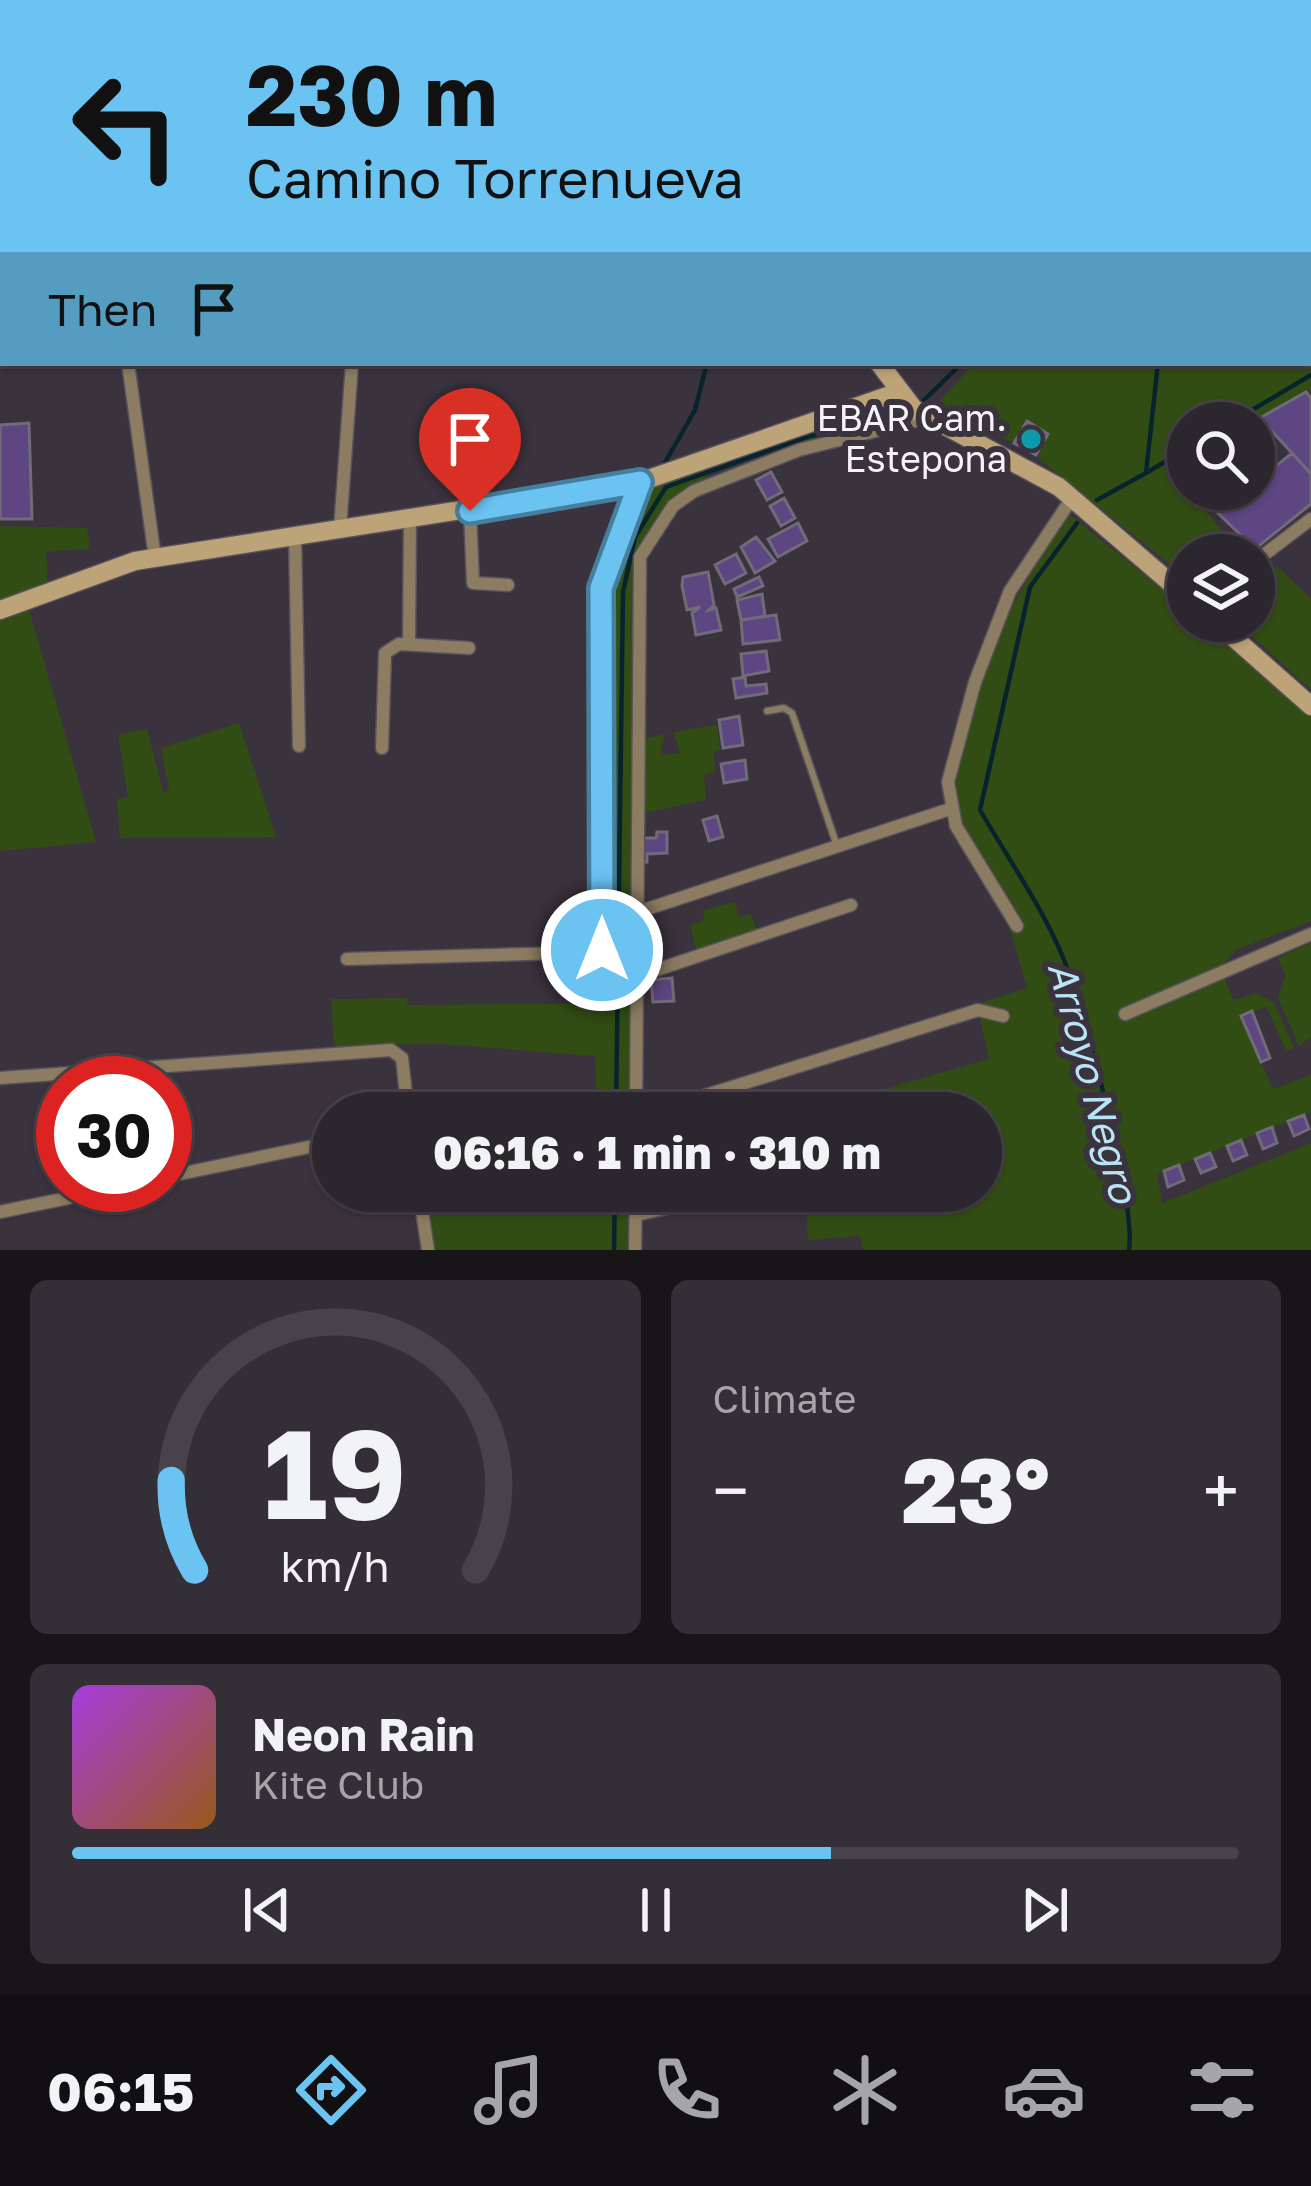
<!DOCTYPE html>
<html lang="en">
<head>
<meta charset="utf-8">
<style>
  :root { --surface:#2c262e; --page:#342e36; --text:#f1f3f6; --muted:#a6a5aa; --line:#48434a; --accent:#6bc3f2 }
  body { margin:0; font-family:"Golos Text",sans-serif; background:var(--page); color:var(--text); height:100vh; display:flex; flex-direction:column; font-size:45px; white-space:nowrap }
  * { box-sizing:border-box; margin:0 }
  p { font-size:39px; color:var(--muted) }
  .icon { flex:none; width:66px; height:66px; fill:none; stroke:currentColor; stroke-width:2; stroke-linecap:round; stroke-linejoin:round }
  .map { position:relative; height:1250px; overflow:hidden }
  .sheet { display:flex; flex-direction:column; gap:30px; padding:30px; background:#181519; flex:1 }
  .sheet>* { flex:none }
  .top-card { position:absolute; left:0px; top:0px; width:1311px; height:366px; box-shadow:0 3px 9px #0004,0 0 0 3px var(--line); background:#6bc3f2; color:#111; overflow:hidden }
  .fabs { position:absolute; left:1167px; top:402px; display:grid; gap:24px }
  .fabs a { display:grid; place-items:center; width:108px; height:108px; border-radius:50%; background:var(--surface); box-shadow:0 3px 9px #0004,0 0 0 3px var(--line); font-size:60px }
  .speed { position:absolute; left:36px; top:1056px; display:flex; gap:24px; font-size:60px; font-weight:700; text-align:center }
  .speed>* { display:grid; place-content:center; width:156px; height:156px; border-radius:50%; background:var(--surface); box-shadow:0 3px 9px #0004,0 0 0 3px var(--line); line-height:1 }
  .speed .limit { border:18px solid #d22; background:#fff; color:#111 }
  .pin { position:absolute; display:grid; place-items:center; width:102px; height:102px; color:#fff; margin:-123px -51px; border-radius:50% 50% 50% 0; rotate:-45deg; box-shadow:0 0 12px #0007 }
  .pin .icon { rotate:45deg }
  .me { position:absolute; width:132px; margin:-66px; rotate:0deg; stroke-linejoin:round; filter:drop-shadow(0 0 9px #0008) }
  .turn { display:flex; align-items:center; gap:42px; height:252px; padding:0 48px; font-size:54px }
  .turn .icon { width:156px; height:156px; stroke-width:2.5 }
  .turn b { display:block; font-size:84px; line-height:102px }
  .then { display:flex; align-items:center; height:114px; padding:0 48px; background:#0003; gap:24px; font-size:45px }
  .big { font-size:90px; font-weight:800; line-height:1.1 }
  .sheet .tile { flex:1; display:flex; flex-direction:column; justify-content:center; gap:18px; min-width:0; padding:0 42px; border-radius:18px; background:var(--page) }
  .sheet .dial { align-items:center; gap:0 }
  .dial svg { height:312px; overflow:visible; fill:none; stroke:var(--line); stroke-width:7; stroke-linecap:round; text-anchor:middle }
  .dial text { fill:var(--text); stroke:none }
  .song { display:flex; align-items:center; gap:36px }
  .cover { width:144px; height:144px; border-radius:18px; background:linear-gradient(135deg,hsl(280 70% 55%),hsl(30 70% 35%)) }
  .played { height:12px; border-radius:6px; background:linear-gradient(90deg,var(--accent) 65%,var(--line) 65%) }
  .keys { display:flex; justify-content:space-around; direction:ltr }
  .heat { display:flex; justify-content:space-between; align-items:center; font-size:66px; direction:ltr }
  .sheet .tiles { flex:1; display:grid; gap:30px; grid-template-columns:1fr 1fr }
  .tile:last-child { grid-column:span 2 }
  .trip { position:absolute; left:312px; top:1092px; width:690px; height:120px; border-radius:60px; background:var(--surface); box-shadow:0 3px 9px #0004,0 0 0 3px var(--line); font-weight:800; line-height:120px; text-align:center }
  .tab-bar { display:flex; height:192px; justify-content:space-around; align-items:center; background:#120f12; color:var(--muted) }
  .tab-bar .icon { width:84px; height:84px }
  .tab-bar .active { color:var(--accent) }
  .tab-bar b { font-size:54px; color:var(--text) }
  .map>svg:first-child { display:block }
  .green { fill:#324d14 }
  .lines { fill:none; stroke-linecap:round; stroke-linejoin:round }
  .stream { stroke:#07242d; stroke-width:4.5 }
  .building { fill:#5d4681; stroke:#706b79; stroke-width:3 }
  .lane-casing { stroke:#58515b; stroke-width:9 }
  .street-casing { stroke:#58515b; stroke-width:15 }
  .secondary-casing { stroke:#58515b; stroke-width:21 }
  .lane { stroke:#8c7c61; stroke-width:6 }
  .street { stroke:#8c7c61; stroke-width:12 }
  .secondary { stroke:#bda378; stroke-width:18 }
  .route-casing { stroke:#467f9d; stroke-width:30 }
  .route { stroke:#6bc3f2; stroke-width:21 }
  .culture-dot { fill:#0f9aa8; stroke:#3a323d; stroke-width:4.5 }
  .labels { text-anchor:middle; stroke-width:12; stroke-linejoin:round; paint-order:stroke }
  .poi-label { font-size:36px; fill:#f7f2f9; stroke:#3a323d; text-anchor:end }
  .water-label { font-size:39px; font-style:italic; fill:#b9e4f5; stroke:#3a323d }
</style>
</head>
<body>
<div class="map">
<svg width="1311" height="1250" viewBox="0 0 1311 1250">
  <rect width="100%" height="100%" fill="#3a323d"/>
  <path class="green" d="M1311 4V390L1261 417 1263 422 1254 427V423H1188V468L1181 479 1241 555H1188V579L1038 458 1047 433 1027 421 1014 443 933 409 974 363H1308Z
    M894 407 909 418 802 443 798 433Z
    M704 465 709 481 669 502 634 569 631 1113H597L595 1056 442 1044 334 1046 331 999 407 998V1005L606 1003V590L644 489Z
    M1069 514 1188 610V621H1201L1311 716V921L1236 950 1221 967 1233 1000 1256 993 1274 1002 1294 1048 1286 1051 1266 1006 1241 1017 1273 1089 1311 1075V1112L1157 1174 1162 1203 1311 1143V1250H863L860 1236 808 1240 805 1191H981V1113H801L989 1059 977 1004 1027 988 1005 912 956 832 964 827C929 743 1019 583 1069 514Z
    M0 526 87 528 90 549 46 551 48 587 0 602Z
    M1277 566 1311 599V690L1235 621H1254V570L1265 576Z
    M28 606 96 842 0 851V615Z
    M239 723 276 837 120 838 117 799 128 797 118 735 147 729 163 792 169 790 161 748Z
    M717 725 720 750 714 752 715 772 704 775 706 800 640 814 643 739 665 734 660 755 680 753 674 732Z
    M735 902 739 917 750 914 757 930 696 949 690 925 704 920 703 910Z
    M1311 943V1037L1299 1046 1278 998 1285 976 1278 958Z
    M424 1191H629L627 1250H432Z"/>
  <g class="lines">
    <path class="stream" d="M1308 98 1311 95
      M919 405 962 363
      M1230 423 1311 375
      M663 466 695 410 707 363
      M1146 473 1188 448
      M1097 500 1146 473 1158 363
      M1077 523 1030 587 980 810C1007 857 1041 905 1062 955 1083 1005 1136 1202 1129 1250
      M616 1113 623 592 635 537 666 487 807 437 909 410
      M614 1250 615 1191"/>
  </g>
  <path class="building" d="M1306 392 1311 398V474L1260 418Z
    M1027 421 1048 434 1036 455 1014 443Z
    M29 423 32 519H0V425Z
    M1292 453 1311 474V504L1255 549 1218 513Z
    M771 472 782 492 767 500 756 480Z
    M784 498 795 518 781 526 770 506Z
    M798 523 807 541 778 557 768 539Z
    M756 537 775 561 755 573 741 547Z
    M736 554 746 573 725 584 715 565Z
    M708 572 714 605 709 610 716 608 721 630 696 635 692 613 700 607 687 610 682 586 683 577Z
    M759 577 763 586 737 597 734 589Z
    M762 594 765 616 741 620 737 600Z
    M776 615 780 640 743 644 741 620Z
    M766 651 769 671 743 676 741 654Z
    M745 677 746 686 766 684 767 693 736 698 733 679Z
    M739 716 743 745 723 748 719 720Z
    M745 760 747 779 724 783 721 764Z
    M717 816 723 837 709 841 703 820Z
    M657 832H667V853L647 854V862L639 865 640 838H656Z
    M672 978 674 1001 653 1002 651 980Z
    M1252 1011 1270 1058 1261 1062 1241 1016Z
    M1304 1115 1309 1129 1294 1136 1288 1121Z
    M1272 1127 1277 1143 1263 1149 1257 1133Z
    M1241 1140 1247 1155 1233 1161 1227 1146Z
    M1210 1153 1216 1167 1201 1173 1195 1159Z
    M1179 1165 1184 1180 1168 1187 1164 1171Z"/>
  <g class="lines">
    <g class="lane-casing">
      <path id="lane" d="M767 711 784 708 792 713 836 843
        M737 1197 749 1191"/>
    </g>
    <g class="street-casing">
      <path id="street" d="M1062 0 1065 3
        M251 3 252 0
        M565 3 568 0
        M823 3 826 0
        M1034 3 1037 0
        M0 209 3 210
        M128 363 155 558
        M470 511 473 583 508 585
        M340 529 352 363
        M295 536 299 746
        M1265 554 1311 519
        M409 643 410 519
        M382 748 385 653 399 644 469 648
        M635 913 950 809
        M1017 926 956 826 948 782 975 682 1010 591 1072 498
        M347 959 601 952V588L640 482
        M635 977 851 905
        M1125 1014 1311 934
        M0 1078 391 1050 402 1058 408 1113
        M636 1113 640 557 673 506 694 491 799 450 927 418
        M649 1113 978 1010 1003 1016
        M165 1177 333 1142
        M419 1191 428 1250
        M0 1212 131 1185
        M636 1215 726 1195 747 1205
        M635 1250 636 1191"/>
    </g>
    <g class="secondary-casing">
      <path id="secondary" d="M458 0 463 3
        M879 363 914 409 1059 487 1188 598
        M0 610 135 561 640 482 899 392
        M1215 621 1311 706"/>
    </g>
    <use href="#lane" class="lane"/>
    <use href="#street" class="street"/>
    <use href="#secondary" class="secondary"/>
  </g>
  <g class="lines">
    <g class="route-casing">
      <path id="route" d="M470 511 640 482 601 588 602 950"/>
    </g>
    <use href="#route" class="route"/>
  </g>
  <circle class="culture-dot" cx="1031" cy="439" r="12"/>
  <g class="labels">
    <g class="poi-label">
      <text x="1007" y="431">EBAR Cam.<tspan x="1007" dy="41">Estepona</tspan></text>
    </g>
    <g class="water-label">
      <text transform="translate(1093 1082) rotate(75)" y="14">Arroyo Negro</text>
    </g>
  </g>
</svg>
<div class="fabs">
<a><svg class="icon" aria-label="search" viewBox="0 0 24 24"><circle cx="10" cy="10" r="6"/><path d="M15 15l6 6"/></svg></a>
<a><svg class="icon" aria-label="layers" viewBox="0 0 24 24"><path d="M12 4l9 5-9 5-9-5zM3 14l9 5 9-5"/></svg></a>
</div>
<div class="speed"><div class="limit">30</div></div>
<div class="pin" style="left:470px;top:511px;background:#d93025"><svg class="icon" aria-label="arrive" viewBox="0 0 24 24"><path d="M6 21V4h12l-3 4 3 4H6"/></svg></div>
<svg class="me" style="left:602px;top:950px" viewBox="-20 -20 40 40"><circle r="17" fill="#6bc3f2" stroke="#fff" stroke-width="3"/><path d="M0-11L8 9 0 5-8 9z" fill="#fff"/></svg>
<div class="trip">06:16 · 1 min · 310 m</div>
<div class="top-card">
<div class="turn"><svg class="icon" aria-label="left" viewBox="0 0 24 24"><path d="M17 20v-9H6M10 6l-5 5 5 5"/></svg><div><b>230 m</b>Camino Torrenueva</div></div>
<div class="then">Then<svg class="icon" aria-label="arrive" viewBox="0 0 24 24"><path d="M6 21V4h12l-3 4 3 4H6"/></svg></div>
</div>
</div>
<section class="sheet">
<div class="tiles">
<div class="tile dial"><svg viewBox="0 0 100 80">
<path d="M14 69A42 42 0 1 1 86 69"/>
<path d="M14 69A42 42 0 0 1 8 46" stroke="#6bc3f2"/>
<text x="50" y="56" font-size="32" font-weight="700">19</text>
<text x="50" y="72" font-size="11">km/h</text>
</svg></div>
<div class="tile"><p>Climate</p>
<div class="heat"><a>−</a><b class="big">23°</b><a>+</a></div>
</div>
<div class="tile">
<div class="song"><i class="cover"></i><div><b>Neon Rain</b><p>Kite Club</p></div></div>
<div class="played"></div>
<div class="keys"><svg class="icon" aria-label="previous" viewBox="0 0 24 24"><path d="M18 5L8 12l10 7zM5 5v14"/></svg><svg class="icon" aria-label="pause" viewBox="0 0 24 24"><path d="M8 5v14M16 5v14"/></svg><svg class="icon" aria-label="next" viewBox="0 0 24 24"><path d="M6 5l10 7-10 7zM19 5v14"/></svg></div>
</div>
</div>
</section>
<nav class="tab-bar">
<b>06:15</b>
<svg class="icon active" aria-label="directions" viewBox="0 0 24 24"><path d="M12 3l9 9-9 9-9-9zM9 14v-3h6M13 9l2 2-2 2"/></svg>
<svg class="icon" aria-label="music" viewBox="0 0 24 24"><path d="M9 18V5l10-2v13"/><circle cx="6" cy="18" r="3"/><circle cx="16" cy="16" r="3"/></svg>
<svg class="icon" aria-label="phone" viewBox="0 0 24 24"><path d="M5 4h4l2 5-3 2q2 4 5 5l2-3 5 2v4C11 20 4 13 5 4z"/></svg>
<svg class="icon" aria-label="climate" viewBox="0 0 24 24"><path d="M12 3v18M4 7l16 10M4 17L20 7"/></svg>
<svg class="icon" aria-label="car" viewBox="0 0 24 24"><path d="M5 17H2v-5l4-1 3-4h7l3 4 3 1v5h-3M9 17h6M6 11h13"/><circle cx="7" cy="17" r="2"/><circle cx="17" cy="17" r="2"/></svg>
<svg class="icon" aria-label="filters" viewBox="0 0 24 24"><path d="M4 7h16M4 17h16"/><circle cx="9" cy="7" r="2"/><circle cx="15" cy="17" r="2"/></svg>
</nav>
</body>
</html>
